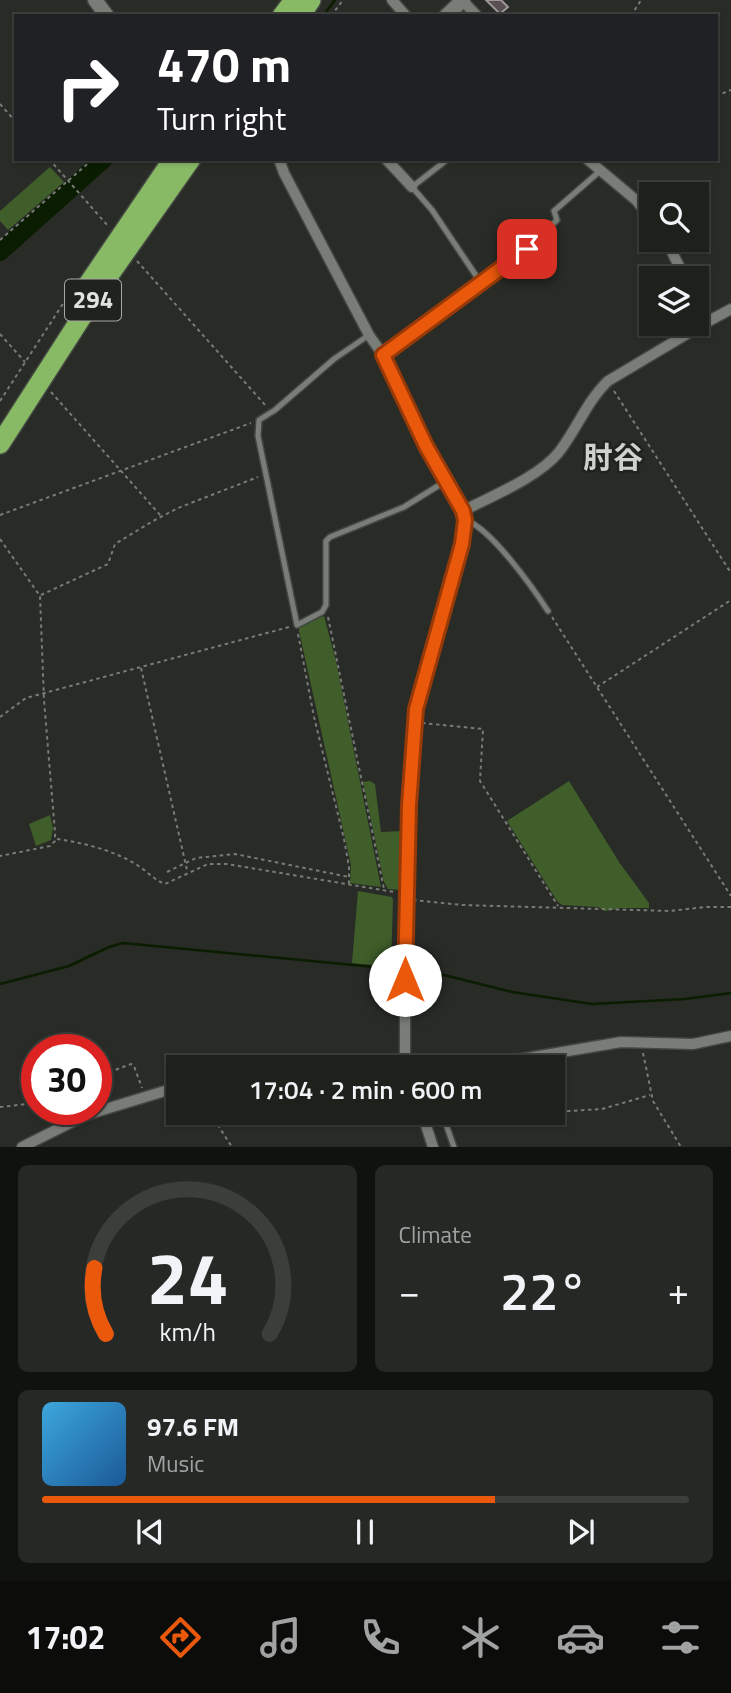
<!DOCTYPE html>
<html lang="en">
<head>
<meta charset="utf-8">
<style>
  :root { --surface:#1e201c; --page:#262825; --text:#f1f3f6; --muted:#a1a3a3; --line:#3c3e3b; --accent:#ea580c }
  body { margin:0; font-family:"Titillium Web","Noto Sans JP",sans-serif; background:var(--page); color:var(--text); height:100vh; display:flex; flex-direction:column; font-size:26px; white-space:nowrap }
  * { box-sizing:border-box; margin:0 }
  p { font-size:23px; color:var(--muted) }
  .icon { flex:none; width:38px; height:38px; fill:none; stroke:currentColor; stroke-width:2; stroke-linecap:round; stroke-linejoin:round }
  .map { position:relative; height:1147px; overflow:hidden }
  .sheet { display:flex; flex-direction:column; gap:18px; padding:18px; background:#10120f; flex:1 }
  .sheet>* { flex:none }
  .banner { position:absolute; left:14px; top:14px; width:704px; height:147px; border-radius:0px; box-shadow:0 2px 5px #0004,0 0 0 2px var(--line); background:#202124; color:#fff; overflow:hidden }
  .controls { position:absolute; left:639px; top:182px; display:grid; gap:14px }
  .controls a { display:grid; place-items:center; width:70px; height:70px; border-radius:0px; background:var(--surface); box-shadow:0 2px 5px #0004,0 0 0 2px var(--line); font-size:35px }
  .speed { position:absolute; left:21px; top:1034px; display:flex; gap:14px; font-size:35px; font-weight:700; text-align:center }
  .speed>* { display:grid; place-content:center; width:91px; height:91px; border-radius:50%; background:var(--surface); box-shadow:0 2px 5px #0004,0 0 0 2px var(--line); line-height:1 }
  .speed .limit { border:10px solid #d22; background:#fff; color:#111 }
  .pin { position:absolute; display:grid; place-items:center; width:60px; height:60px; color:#fff; margin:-30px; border-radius:14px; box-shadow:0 4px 10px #0006 }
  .me { position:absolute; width:77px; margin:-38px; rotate:0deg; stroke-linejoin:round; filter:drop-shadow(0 0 5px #0008) }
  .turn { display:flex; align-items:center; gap:24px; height:147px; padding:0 28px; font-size:32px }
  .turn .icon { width:91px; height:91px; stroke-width:2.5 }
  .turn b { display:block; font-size:49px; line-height:60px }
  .big { font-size:52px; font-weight:600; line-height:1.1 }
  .sheet .card { flex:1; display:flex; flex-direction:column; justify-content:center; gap:10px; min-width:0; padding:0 24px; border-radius:10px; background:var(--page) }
  .sheet .dial { align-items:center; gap:0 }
  .dial svg { height:182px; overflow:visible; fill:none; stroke:var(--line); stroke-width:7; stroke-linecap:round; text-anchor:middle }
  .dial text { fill:var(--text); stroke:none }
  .song { display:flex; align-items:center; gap:21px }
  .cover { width:84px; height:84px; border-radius:10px; background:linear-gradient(135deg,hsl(200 70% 55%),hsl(210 70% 35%)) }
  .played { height:7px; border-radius:4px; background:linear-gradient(90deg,var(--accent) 70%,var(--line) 70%) }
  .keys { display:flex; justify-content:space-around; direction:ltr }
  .heat { display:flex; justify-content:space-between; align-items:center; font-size:38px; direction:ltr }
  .sheet .tiles { flex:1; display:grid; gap:18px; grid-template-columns:1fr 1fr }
  .card:last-child { grid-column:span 2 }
  .trip { position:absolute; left:166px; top:1055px; width:399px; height:70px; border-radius:0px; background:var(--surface); box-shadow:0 2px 5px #0004,0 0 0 2px var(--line); font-weight:600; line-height:70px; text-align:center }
  .dock { display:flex; height:112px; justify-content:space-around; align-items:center; background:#0c0d0b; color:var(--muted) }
  .dock .icon { width:49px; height:49px }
  .dock .on { color:var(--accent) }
  .dock b { font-size:32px; color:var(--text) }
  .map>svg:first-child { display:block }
  .green { fill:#3f5e2a }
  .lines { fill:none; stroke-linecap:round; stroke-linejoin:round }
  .stream { stroke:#0b1d01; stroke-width:2.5 }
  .river { stroke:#0b1d01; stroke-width:18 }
  .building { fill:#585052; stroke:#9f9798; stroke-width:2 }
  .service-casing { stroke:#434641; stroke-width:8 }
  .minor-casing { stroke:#434641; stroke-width:13 }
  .tertiary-casing { stroke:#434641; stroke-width:17 }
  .trunk-casing { stroke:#434641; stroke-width:22 }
  .path { stroke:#797b77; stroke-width:2; stroke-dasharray:3.5 3.5; stroke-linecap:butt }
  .service { stroke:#797d77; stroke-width:5 }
  .minor { stroke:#797d77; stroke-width:10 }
  .tertiary { stroke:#797d77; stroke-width:14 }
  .trunk { stroke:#88ba66; stroke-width:19 }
  .route-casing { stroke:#983908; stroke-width:18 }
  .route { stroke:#ea580c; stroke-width:12 }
  .labels { text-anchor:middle; stroke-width:5; stroke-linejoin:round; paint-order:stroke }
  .shield { fill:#1f221d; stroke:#a7a9a6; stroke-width:2 }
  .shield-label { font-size:24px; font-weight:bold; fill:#e1e3e0 }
  .quarter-label { font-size:30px; font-weight:bold; fill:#ced2cc; stroke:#1f221d }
</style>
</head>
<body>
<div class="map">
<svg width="731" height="1147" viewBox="0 0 731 1147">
  <rect width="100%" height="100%" fill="#282b26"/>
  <path class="green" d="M50 167 64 182 8 230 0 221V211Z
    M324 616 336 661 381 887 350 883 351 865 299 631V626Z
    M370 781 375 784 381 832 402 831 401 890 388 889 384 882 363 782Z
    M569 781 619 862 649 903V908H621L605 911 598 907 562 905 557 901 507 821Z
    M50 815 53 828 51 840 36 846 29 824Z
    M358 891 392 897 393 900 391 967 352 963Z"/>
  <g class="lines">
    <path class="stream" d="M323 16 335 0
      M412 971 444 975 512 992 592 1004 685 999 731 993
      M0 984 69 966 109 947 123 943 395 969"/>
    <path class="river" d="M0 252 104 159"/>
  </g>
  <path class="building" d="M486 0H501L508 7 500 14Z"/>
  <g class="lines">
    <g class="service-casing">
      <path id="service" d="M448 159 412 187 432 210 481 283
        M369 335 334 359 275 410 259 420 258 436 297 625 322 612 326 605V541L330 537 404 507 446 481
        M383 355 527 249 557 220 554 211 600 171
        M465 520C490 527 533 588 548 611
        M442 1113 454 1147"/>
    </g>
    <g class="minor-casing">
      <path id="minor" d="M392 0 406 16
        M463 1 477 16
        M279 159 284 173 369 335 383 355 426 446 463 511 465 520 462 544 416 709 414 723 405 900V1068
        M386 159 412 187
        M587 159 637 201 651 220
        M666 240 685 278
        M696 301 707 322
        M463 511C492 496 539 477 559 452 577 429 587 401 608 381L707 322 731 309
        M259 1068 320 1063 422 1068
        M468 1068 621 1042 693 1044 731 1036
        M422 1113 433 1147
        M22 1147 86 1115 178 1087"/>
    </g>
    <g class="tertiary-casing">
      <path id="tertiary" d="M95 0 107 16
        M446 16 463 0"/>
    </g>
    <g class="trunk-casing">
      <path id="trunk" d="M282 16 294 0
        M300 16 311 0
        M82 293 173 159
        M0 444 103 284 191 159"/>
    </g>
    <path class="path" d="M331 16 343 0
      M631 16 641 0
      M716 96 731 90
      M0 104 16 122
      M49 159 108 226
      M0 240 93 159
      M137 261 266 406
      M0 334 25 362
      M614 391 731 573
      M51 392 161 516
      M0 401 68 296
      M0 515 251 423
      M0 539 40 596 44 700 55 832V841L50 846 0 856
      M41 595 108 564 115 544 153 521 178 508 258 477
      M328 617 384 889
      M552 617 731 896
      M298 634 314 717 344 839 349 867V886
      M141 668 187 870
      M597 687 731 600
      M0 717 26 698 289 627
      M422 723 483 729 480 781 558 906
      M57 839C84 843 113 850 137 865 147 871 154 880 165 884L208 864H227L394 892
      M167 872 196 858 235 854 349 877
      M413 900 462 905 670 911 705 907H731
      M643 1053 653 1101 681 1147
      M216 1068 250 1062
      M553 1076 560 1074
      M96 1077 131 1064 134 1066 142 1088
      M0 1107 37 1103
      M553 1112 602 1109 650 1095
      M210 1113 232 1147
      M481 1113 490 1123 498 1124 545 1113"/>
    <use href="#service" class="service"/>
    <use href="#minor" class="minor"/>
    <use href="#tertiary" class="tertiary"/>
    <use href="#trunk" class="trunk"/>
  </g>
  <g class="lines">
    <g class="route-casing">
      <path id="route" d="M405 980 409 805 416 709 462 544 465 520 463 511 426 446 383 355 527 249"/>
    </g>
    <use href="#route" class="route"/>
  </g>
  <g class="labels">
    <rect class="shield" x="65" y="279.5" width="56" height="41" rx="5"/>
    <g class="shield-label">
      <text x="93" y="308">294</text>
    </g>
    <g class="quarter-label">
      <text x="613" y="468">肘谷</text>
    </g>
  </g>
</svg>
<div class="controls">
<a><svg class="icon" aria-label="search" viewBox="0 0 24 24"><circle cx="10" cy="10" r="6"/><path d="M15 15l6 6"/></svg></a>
<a><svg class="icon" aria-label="layers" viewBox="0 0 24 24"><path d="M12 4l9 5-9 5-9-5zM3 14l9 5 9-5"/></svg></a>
</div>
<div class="speed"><div class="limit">30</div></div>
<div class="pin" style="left:527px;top:249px;background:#d93025"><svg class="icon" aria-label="arrive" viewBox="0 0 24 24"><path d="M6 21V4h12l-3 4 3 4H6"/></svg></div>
<svg class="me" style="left:405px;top:980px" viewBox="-20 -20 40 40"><circle r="19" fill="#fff"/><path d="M0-13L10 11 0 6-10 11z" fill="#ea580c"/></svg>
<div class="trip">17:04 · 2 min · 600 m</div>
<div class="banner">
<div class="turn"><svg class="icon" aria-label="right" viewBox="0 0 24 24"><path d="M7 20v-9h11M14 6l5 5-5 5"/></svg><div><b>470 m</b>Turn right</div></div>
</div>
</div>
<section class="sheet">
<div class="tiles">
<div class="card dial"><svg viewBox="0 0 100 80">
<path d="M14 69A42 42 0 1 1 86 69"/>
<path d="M14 69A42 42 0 0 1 9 40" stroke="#ea580c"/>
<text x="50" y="56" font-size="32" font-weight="700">24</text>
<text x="50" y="72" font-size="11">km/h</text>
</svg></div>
<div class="card"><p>Climate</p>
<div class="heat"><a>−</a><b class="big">22°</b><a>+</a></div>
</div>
<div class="card">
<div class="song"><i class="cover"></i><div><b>97.6 FM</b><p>Music</p></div></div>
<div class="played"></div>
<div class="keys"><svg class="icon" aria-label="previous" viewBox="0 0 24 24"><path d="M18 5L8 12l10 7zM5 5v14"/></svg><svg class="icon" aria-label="pause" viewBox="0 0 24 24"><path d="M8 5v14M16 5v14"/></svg><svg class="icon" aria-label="next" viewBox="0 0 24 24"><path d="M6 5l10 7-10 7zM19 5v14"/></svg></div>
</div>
</div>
</section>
<nav class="dock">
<b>17:02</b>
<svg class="icon on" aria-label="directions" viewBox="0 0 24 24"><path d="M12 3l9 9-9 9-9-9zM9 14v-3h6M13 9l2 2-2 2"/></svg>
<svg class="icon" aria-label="music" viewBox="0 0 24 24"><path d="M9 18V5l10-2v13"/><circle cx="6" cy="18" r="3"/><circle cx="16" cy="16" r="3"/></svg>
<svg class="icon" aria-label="phone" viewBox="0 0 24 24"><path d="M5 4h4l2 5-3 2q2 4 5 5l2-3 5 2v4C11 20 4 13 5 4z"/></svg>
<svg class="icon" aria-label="climate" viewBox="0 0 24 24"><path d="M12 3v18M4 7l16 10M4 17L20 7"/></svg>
<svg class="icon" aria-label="car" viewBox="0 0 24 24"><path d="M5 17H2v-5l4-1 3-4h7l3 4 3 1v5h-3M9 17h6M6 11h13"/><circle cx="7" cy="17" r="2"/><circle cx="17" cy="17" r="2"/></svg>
<svg class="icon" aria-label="filters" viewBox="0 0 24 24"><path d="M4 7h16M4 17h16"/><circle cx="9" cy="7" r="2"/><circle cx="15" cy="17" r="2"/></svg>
</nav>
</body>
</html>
